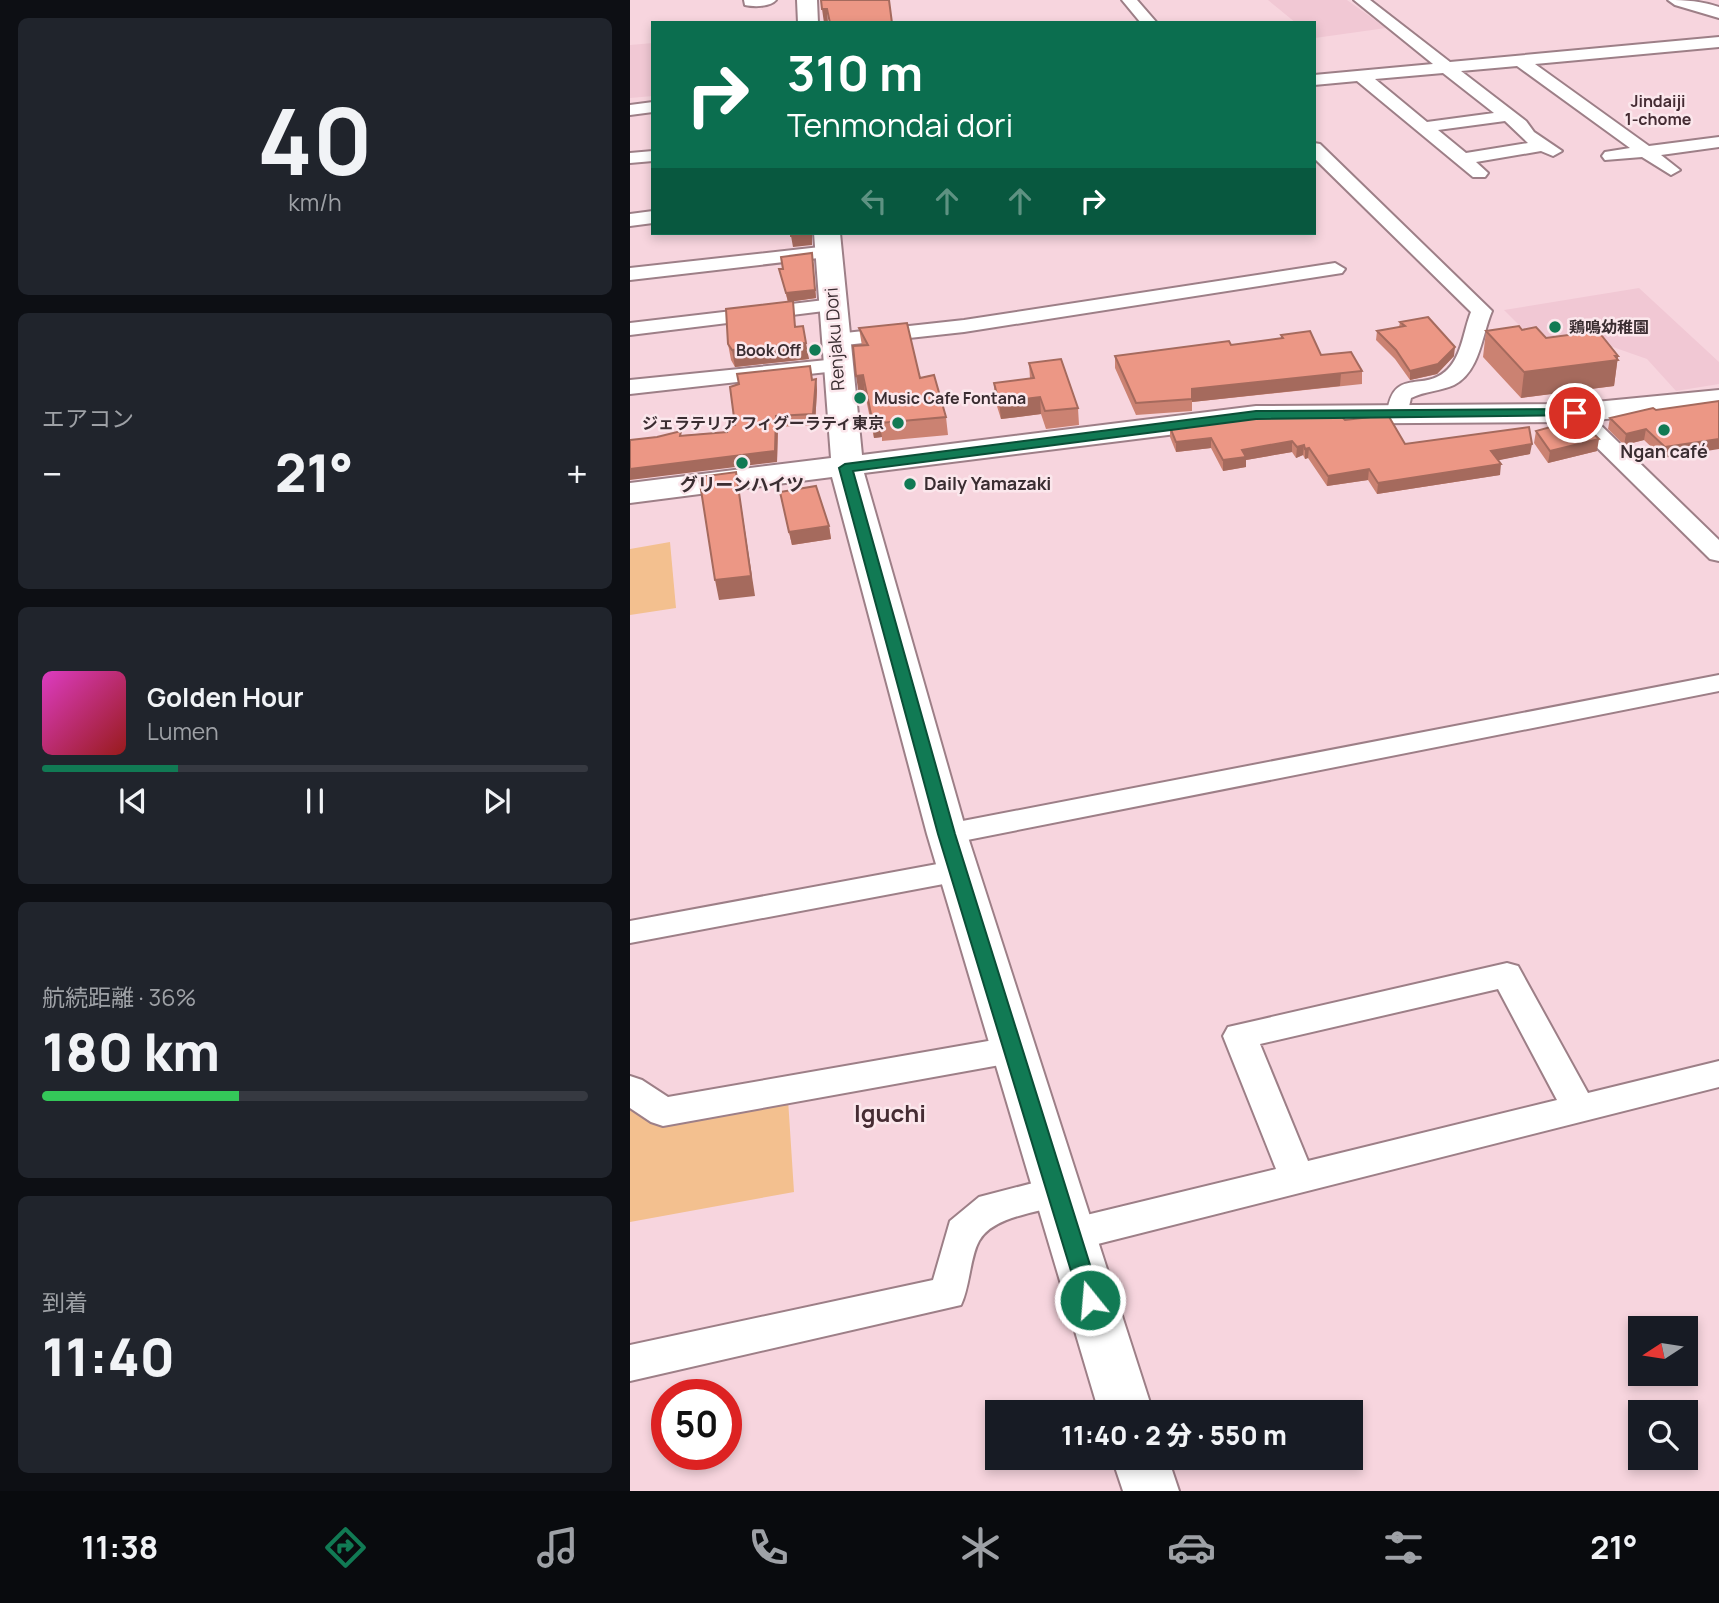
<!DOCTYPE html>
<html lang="ja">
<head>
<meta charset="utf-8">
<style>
  :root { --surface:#171b24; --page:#20242c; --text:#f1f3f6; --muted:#9ea1a6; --line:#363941; --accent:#117a54 }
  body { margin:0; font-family:Manrope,"Noto Sans JP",sans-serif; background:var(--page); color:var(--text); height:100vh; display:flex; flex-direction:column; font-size:26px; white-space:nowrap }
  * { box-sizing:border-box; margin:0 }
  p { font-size:23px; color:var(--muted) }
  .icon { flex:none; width:38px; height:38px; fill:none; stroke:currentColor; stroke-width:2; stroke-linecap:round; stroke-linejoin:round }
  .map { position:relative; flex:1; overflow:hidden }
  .drawer { display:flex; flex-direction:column; gap:18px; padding:18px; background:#0d0f14; width:630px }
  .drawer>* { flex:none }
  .banner { position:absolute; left:21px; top:21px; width:665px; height:214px; border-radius:0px; box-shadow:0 4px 10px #0003; background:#0b6e4f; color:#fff; overflow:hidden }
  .needle { width:46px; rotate:258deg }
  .tools { position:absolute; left:998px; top:1316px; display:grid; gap:14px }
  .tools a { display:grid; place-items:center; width:70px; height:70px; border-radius:0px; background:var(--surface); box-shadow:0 4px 10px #0003; font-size:35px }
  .speed { position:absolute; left:21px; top:1379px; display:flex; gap:14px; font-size:35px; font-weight:700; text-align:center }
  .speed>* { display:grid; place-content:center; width:91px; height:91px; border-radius:50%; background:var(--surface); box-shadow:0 4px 10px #0003; line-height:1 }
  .speed .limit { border:10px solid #d22; background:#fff; color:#111 }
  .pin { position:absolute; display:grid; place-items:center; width:60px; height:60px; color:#fff; margin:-30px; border:4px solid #fff; border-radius:50%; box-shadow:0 2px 7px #0007 }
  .me { position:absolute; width:77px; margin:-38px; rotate:343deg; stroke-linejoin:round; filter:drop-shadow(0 0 5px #0008) }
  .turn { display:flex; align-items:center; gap:24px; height:147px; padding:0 21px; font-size:32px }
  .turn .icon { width:91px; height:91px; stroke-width:2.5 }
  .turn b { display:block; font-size:49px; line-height:60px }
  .lanes { display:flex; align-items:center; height:66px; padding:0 21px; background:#0003; justify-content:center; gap:35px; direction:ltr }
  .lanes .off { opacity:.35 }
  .big { font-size:52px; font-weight:800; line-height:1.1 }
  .drawer .tile { flex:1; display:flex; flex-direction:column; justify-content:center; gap:10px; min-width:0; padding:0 24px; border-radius:10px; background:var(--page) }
  .drawer .dial { align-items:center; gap:0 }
  .dial b { font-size:91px; line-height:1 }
  .song { display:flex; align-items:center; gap:21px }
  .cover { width:84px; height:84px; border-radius:10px; background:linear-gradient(135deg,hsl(310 70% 55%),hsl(0 70% 35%)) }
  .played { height:7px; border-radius:4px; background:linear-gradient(90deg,var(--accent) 25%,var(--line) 25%) }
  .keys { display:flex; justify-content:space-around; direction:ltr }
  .heat { display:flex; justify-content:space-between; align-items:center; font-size:38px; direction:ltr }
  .charge { height:10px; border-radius:5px; background:linear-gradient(90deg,#34c759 36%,var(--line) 0) }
  .trip { position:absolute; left:355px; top:1400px; width:378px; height:70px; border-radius:0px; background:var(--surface); box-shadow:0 4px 10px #0003; font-weight:800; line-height:70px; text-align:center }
  .tabs { display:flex; height:112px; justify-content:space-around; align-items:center; background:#090b0e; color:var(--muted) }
  .tabs .icon { width:49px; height:49px }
  .tabs .active { color:var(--accent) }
  .tabs b { font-size:32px; color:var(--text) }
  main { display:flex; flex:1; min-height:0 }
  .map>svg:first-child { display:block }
  .built { fill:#f1c8d4 }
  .green { fill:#f3c08f }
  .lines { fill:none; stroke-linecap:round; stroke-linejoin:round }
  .street-casing { stroke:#9d7f87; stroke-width:4 }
  .secondary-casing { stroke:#9d7f87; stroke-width:4 }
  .street { fill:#fff; fill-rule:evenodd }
  .secondary { fill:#fff; fill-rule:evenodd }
  .wall { fill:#cb8272 }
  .shaded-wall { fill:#a56a5d }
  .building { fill:#ec9785; stroke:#a56a5d; stroke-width:2 }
  .route { fill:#117a54; stroke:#0b4f37; stroke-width:2 }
  .poi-dot { fill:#117a54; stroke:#fbe7ec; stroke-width:2.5 }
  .labels { text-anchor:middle; stroke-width:5; stroke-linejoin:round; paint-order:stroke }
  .far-neighbourhood-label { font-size:16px; font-weight:bold; fill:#452c33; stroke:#fbe7ec }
  .far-poi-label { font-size:16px; font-weight:bold; fill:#3a2d31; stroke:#fbe7ec; text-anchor:start }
  .street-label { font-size:18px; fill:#3a2d31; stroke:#fbe7ec }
  .poi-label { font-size:18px; font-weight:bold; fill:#3a2d31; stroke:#fbe7ec }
  .near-quarter-label { font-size:24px; font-weight:bold; fill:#452c33; stroke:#fbe7ec }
</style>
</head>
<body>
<main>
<section class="drawer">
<div class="tile dial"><b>40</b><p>km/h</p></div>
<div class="tile"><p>エアコン</p>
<div class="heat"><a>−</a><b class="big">21°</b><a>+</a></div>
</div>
<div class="tile">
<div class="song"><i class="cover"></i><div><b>Golden Hour</b><p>Lumen</p></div></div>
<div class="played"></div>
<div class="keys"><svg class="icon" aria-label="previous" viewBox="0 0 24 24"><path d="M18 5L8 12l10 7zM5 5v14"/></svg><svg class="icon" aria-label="pause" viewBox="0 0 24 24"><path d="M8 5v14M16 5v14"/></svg><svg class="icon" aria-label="next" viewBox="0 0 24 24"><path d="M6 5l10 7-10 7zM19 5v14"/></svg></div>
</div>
<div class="tile"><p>航続距離 · 36%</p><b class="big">180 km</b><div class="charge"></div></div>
<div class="tile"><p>到着</p><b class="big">11:40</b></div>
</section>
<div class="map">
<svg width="1089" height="1491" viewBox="0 0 1089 1491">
  <rect width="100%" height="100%" fill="#f7d5de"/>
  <path class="built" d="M638 0H717L756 28 685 38 684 23H666Z
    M23 43V96L0 98V45Z
    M1009 288 1089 362V384L1046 391 1017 359 980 346 921 357 874 310Z"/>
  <path class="green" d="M40 542 46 608 0 615V549Z
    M158 1099 164 1192 0 1222V1105Z"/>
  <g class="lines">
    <g class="street-casing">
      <path id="street" d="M114 0H146C140 7 124 7 115 5Z
        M492 0H507L527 23H511Z
        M724 0H740L820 62 1089 37V47L905 64 1019 146 1089 137V147L1031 155 1050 170 1041 175 1012 157 975 160 972 156 975 152 1000 148 887 66 831 71 896 121 904 132 932 151 923 156 911 151 846 162 858 173 855 177H843L727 81 684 85V75L803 64ZM813 73 864 113 797 122 745 79ZM875 121 898 143 836 153 808 130Z
        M1038 0C1056 0 1072 1 1089 7V18L1045 5Z
        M23 102V112L0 115V105Z
        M684 143 690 144 862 311C852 334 850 372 824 385 811 391 795 391 781 398L776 419H760L757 414C763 365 794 394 818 369 832 355 834 329 841 312L684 158Z
        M23 151V161L0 163V153Z
        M23 211V223L0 226V214Z
        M199 246 209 252 206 256 0 280V268Z
        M705 263 715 269 712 273 334 332 206 346 199 344 196 340 199 336 206 334 334 320Z
        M203 299 210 301 213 305 210 309 0 335V323Z
        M207 359 215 360 218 365 215 370 0 394V380Z
        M945 406 953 408 1089 540V561L1080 559 937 418 934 413 937 408Z
        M1089 675V691L317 844 307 841 302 834 307 827 317 824Z
        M329 860 340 863 344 871 340 879 0 943V921Z
        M877 963 888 966 958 1093 1089 1061V1087L440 1251 427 1246 422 1235 427 1224 440 1219 646 1169 593 1036 598 1027ZM868 989 927 1100 678 1161 630 1044Z
        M381 1037 393 1041 398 1050 393 1059 381 1063 33 1126 21 1122 0 1108V1076L12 1080 38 1097Z
        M426 1177 439 1181 444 1192 439 1203C413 1212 363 1215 349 1241 340 1257 340 1286 331 1305L0 1381V1345L303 1280 320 1221 349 1197Z"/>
    </g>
    <g class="secondary-casing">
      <path id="secondary" d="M167 0H187L188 23H168Z
        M184 233H210L232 455 626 406 945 404 1089 390V408L945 422 626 424 234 473 337 834 523 1412H469L297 834 202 477 0 503V483L201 458Z
        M482 1458H538L549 1491H493Z"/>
    </g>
    <use href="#street" class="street"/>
    <use href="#secondary" class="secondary"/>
  </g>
  <path class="wall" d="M182 253 186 298 158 302 149 269H153Z
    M770 322 824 356 807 374 780 380 765 359 746 340 747 331 769 327Z
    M166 327 179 359 105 367 101 360 98 344Z
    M229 328 290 378 316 417 318 435 252 441V437L244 438 235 394 229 395 232 346Z
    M892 330 916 338 988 356 984 386 891 398 853 357 856 331Z
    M651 335 691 355 732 371V384L562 402V411L506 415 485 368V356L601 345 651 339Z
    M399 363 448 408 449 425 416 429 411 414 371 419 365 400 364 383 400 379Z
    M186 379 187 390 185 425 148 427 147 462 52 435 97 432 105 425 182 380Z
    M1089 401 1033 458 1014 440 994 445 978 429 980 418Z
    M715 420 775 444 900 454 868 460 870 475 747 494 738 480 697 486 678 458 675 459 673 455 666 458 662 452 616 460V467L593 471 581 448 546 452 540 437V427Z
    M906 431 967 451 918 463 904 443Z
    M150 492 199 526 201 539 162 545Z"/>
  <path class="shaded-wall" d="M192 9H197L198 22 194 23Z
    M182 233V245L163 247 161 236Z
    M182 253 186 298 158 302 156 293Z
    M176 343 179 359 105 367 102 350Z
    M825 347 824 356 807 374 780 380V371Z
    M988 356 984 386 891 398 894 372Z
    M711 373 710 386 562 402V389Z
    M233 375 235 394 229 395 226 376Z
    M186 379 187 390 185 425 183 414Z
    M410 397 411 414 371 419 369 402Z
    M146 416 148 427 147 462 0 480V469Z
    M242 419H249L252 437 244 438Z
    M1016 429 1014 440 994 445 996 434Z
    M581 438V448L546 452V442Z
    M969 439 967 451 918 463 920 451Z
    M1089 439V449L1033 458 1035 447Z
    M662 441V452L616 460V467L593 471V460L612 450Z
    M902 444 900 454 860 462 861 451Z
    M674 445 673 455 666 458 667 447Z
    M679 448 678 458 675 459V449Z
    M871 464 870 475 747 494 748 483Z
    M739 469 738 480 697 486 698 476Z
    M106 472 125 596 89 600 85 580Z
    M199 526 201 539 162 545 159 532Z"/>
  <path class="building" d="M191 0H259L262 23H200L197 9H192Z
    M161 233H181V234L161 236Z
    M182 253 185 290 156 293 149 269H153L151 257Z
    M163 301 165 327 173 326 176 343 102 350 98 344 96 309Z
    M798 317 825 347 808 364 780 371 766 350 747 331 775 326 770 322Z
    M277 323 290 378 304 375 316 417 250 423 249 419H242L233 375 226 376 223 346 238 345 229 328Z
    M889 326 892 330 906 327 916 338 968 331 988 356H985L988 360 894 372 856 331Z
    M680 331 691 355 721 352 732 371 562 389V399L506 403 485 356 599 341 601 345 653 338 651 335Z
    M431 359 448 408 415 411 410 397 369 402 364 383 404 378 399 363Z
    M180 366 182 380 186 379 183 414 146 416 145 451 0 469V440L27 437 51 431 50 436 97 432V426L105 425 100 387 109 384 107 374Z
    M1089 401V439L1035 447 1016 429 996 434 980 418 1023 408 1026 410Z
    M758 415 775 444 899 427 902 444 861 451 871 464 748 483 739 469 698 476 679 448 675 449 674 445 667 447 662 441 612 450 616 457 593 460 581 438 546 442 540 427 626 416H711L715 420Z
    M949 419 969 439 920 451 906 431Z
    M106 472 121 576 85 580 69 477Z
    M186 486 199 526 159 532 150 492Z"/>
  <path class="route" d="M945 409 949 410V415L626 419 223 471 325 834 471 1300 468 1307 460 1310 452 1307 308 834 209 468 215 464 626 411Z"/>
  <g class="poi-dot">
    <circle cx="925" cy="327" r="7"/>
    <circle cx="185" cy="350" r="7"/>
    <circle cx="230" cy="398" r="7"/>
    <circle cx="268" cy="423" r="7"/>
    <circle cx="1034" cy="430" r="7"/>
    <circle cx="112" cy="463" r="7"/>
    <circle cx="280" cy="484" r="7"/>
  </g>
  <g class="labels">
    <g class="far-neighbourhood-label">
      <text x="1028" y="107">Jindaiji<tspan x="1028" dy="18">1-chome</tspan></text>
    </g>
    <g class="far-poi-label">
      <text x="939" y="333">鶏鳴幼稚園</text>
      <text x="171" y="356" text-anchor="end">Book Off</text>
      <text x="244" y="404">Music Cafe Fontana</text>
      <text x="254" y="429" text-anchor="end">ジェラテリア フィグーラティ東京</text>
    </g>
    <g class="street-label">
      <text transform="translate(205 339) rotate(-94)" y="6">Renjaku Dori</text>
    </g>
    <g class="poi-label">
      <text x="1034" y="458">Ngan café</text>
      <text x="294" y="490" text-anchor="start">Daily Yamazaki</text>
      <text x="112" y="491">グリーンハイツ</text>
    </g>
    <g class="near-quarter-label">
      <text x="260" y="1122">Iguchi</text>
    </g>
  </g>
</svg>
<div class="tools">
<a><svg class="needle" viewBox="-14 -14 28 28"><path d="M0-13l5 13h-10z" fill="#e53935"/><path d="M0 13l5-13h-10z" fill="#9ea1a6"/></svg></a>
<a><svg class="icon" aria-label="search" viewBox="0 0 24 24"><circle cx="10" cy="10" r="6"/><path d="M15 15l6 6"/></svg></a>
</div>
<div class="speed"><div class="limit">50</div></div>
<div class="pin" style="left:945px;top:413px;background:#d93025"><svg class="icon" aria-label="arrive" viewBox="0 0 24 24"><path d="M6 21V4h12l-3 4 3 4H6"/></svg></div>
<svg class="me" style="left:460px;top:1300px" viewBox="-20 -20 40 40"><circle r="17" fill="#117a54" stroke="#fff" stroke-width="3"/><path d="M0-11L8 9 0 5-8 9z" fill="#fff"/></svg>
<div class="trip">11:40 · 2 分 · 550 m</div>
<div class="banner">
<div class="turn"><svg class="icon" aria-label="right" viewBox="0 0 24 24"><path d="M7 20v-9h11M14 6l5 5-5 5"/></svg><div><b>310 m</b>Tenmondai dori</div></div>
<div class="lanes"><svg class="icon off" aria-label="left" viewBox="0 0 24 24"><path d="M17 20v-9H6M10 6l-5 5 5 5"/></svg><svg class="icon off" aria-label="ahead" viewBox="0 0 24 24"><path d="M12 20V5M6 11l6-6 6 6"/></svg><svg class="icon off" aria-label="ahead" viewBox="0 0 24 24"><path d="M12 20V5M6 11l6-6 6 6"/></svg><svg class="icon" aria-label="right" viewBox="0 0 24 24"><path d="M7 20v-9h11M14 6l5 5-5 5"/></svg></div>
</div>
</div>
</main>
<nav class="tabs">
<b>11:38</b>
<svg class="icon active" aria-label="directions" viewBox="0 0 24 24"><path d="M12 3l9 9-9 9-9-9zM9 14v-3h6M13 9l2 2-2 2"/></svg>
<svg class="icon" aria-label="music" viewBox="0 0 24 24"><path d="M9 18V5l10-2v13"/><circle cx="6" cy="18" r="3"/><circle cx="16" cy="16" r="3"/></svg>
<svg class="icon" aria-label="phone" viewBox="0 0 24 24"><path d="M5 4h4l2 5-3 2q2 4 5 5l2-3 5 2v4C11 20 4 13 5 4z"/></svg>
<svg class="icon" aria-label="climate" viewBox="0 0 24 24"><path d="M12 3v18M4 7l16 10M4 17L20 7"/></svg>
<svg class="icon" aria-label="car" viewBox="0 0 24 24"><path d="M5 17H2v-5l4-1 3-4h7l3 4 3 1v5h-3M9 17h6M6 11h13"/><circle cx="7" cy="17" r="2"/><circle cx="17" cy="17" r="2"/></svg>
<svg class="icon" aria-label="filters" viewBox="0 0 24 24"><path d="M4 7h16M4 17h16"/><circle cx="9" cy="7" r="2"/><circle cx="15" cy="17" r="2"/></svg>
<b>21°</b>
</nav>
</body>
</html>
